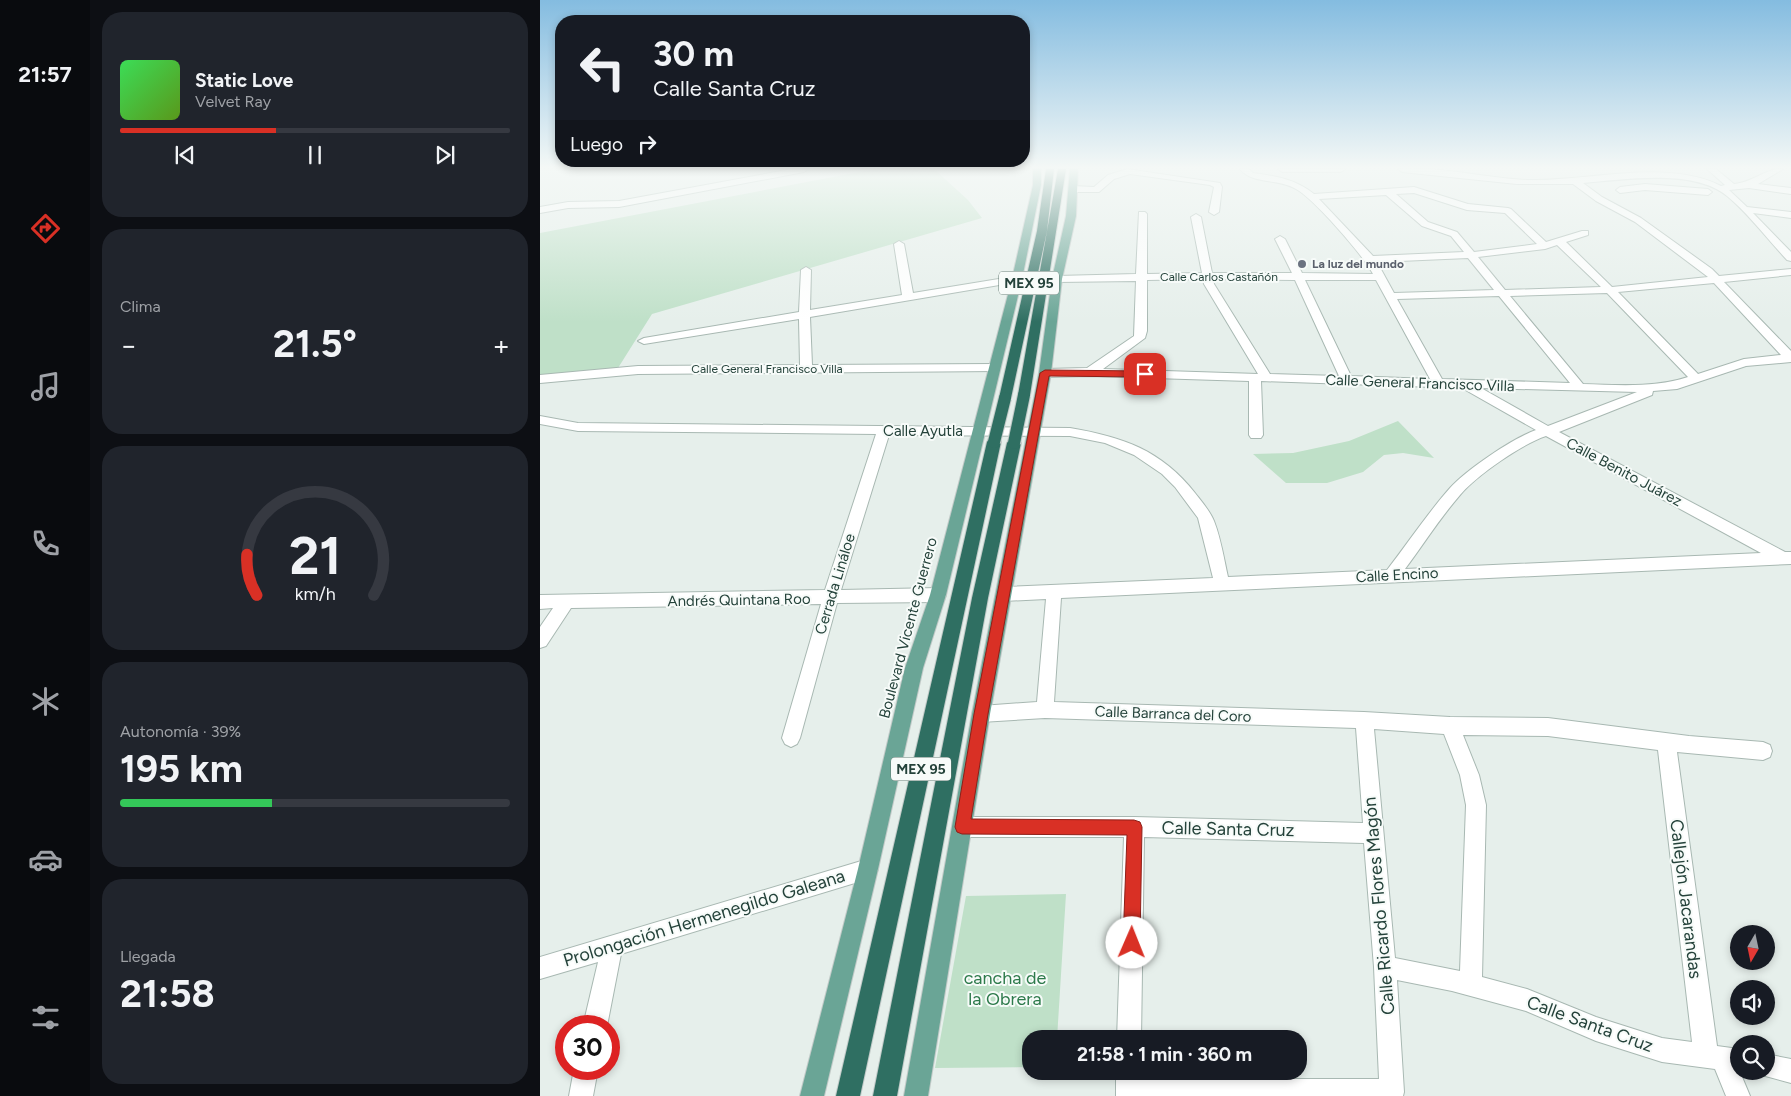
<!DOCTYPE html>
<html lang="es">
<head>
<meta charset="utf-8">
<style>
  :root { --surface:#171b24; --page:#20242c; --text:#f1f3f6; --muted:#9ea1a6; --line:#363941; --accent:#d93025 }
  body { margin:0; font-family:Figtree,sans-serif; background:var(--page); color:var(--text); height:100vh; display:flex; flex-direction:column; font-size:19px; white-space:nowrap }
  * { box-sizing:border-box; margin:0 }
  p { font-size:16px; color:var(--muted) }
  .icon { flex:none; width:28px; height:28px; fill:none; stroke:currentColor; stroke-width:2; stroke-linecap:round; stroke-linejoin:round }
  .map { position:relative; flex:1; overflow:hidden }
  .sheet { display:flex; flex-direction:column; gap:12px; padding:12px; background:#0d0f14; width:450px }
  .sheet>* { flex:none }
  .banner { position:absolute; left:15px; top:15px; width:475px; height:152px; border-radius:20px; box-shadow:0 2px 8px #0003; background:#171b24; color:var(--text); overflow:hidden }
  .needle { width:32px; rotate:189deg }
  .tools { position:absolute; left:1190px; top:925px; display:grid; gap:10px }
  .tools a { display:grid; place-items:center; width:45px; height:45px; border-radius:50%; background:var(--surface); box-shadow:0 2px 8px #0003; font-size:25px }
  .speed { position:absolute; left:15px; top:1015px; display:flex; gap:10px; font-size:25px; font-weight:700; text-align:center }
  .speed>* { display:grid; place-content:center; width:65px; height:65px; border-radius:50%; background:var(--surface); box-shadow:0 2px 8px #0003; line-height:1 }
  .speed .limit { border:8px solid #d22; background:#fff; color:#111 }
  .pin { position:absolute; display:grid; place-items:center; width:42px; height:42px; color:#fff; margin:-21px; border-radius:10px; box-shadow:0 2px 8px #0006 }
  .me { position:absolute; width:55px; margin:-28px; rotate:1deg; stroke-linejoin:round; filter:drop-shadow(0 0 4px #0008) }
  .turn { display:flex; align-items:center; gap:18px; height:105px; padding:0 15px; font-size:22px }
  .turn .icon { width:65px; height:65px; stroke-width:2.5 }
  .turn b { display:block; font-size:35px; line-height:42px }
  .then { display:flex; align-items:center; height:48px; padding:0 15px; background:#0003; gap:10px; font-size:19px }
  .big { font-size:38px; font-weight:700; line-height:1.1 }
  .sheet .widget { flex:1; display:flex; flex-direction:column; justify-content:center; gap:8px; min-width:0; padding:0 18px; border-radius:20px; background:var(--page) }
  .sheet .dial { align-items:center; gap:0 }
  .dial svg { height:130px; overflow:visible; fill:none; stroke:var(--line); stroke-width:7; stroke-linecap:round; text-anchor:middle }
  .dial text { fill:var(--text); stroke:none }
  .song { display:flex; align-items:center; gap:15px }
  .cover { width:60px; height:60px; border-radius:8px; background:linear-gradient(135deg,hsl(130 70% 55%),hsl(90 70% 35%)) }
  .played { height:5px; border-radius:2px; background:linear-gradient(90deg,var(--accent) 40%,var(--line) 40%) }
  .keys { display:flex; justify-content:space-around; direction:ltr }
  .heat { display:flex; justify-content:space-between; align-items:center; font-size:28px; direction:ltr }
  .charge { height:8px; border-radius:4px; background:linear-gradient(90deg,#34c759 39%,var(--line) 0) }
  .trip { position:absolute; left:482px; top:1030px; width:285px; height:50px; border-radius:20px; background:var(--surface); box-shadow:0 2px 8px #0003; font-weight:700; line-height:50px; text-align:center }
  main { display:flex; flex:1; min-height:0 }
  .dock { display:flex; flex-direction:column; width:90px; justify-content:space-around; align-items:center; background:#090b0e; color:var(--muted) }
  .dock .icon { width:35px; height:35px }
  .dock .active { color:var(--accent) }
  .dock b { font-size:22px; color:var(--text) }
  .map>svg:first-child { display:block }
  .green { fill:#bfe0c8 }
  .lines { fill:none; stroke-linecap:round; stroke-linejoin:round }
  .minor-casing { stroke:#a8b8b2; stroke-width:2 }
  .major-casing { stroke:#c2cac8; stroke-width:2 }
  .highway-casing { stroke:#c2cac8; stroke-width:2 }
  .minor { fill:#fff; fill-rule:evenodd }
  .major { fill:#6aa596; fill-rule:evenodd }
  .highway { fill:#2f6f62; fill-rule:evenodd }
  .highway-bridge-casing { stroke:#c2cac8; stroke-width:14; stroke-linecap:butt }
  .highway-bridge { stroke:#2f6f62; stroke-width:12 }
  .route { fill:#d93025; stroke:#8d1f18 }
  .worship-dot { fill:#6b7280; stroke:#f7fbf9; stroke-width:2 }
  .labels { text-anchor:middle; stroke-width:4; stroke-linejoin:round; paint-order:stroke }
  .far-worship-label { font-size:12px; font-weight:bold; fill:#5b616d; stroke:#f7fbf9; text-anchor:start }
  .far-street-label { font-size:12px; fill:#24423a; stroke:#f7fbf9 }
  .shield { fill:#f7fbf9; stroke:#637a73; stroke-width:1 }
  .shield-label { font-size:14px; font-weight:bold; fill:#24423a }
  .street-label { font-size:15px; fill:#24423a; stroke:#f7fbf9 }
  .near-street-label { font-size:18px; fill:#24423a; stroke:#f7fbf9 }
  .near-park-label { font-size:18px; fill:#2d7a4b; stroke:#f7fbf9 }
</style>
</head>
<body>
<main>
<nav class="dock">
<b>21:57</b>
<svg class="icon active" aria-label="directions" viewBox="0 0 24 24"><path d="M12 3l9 9-9 9-9-9zM9 14v-3h6M13 9l2 2-2 2"/></svg>
<svg class="icon" aria-label="music" viewBox="0 0 24 24"><path d="M9 18V5l10-2v13"/><circle cx="6" cy="18" r="3"/><circle cx="16" cy="16" r="3"/></svg>
<svg class="icon" aria-label="phone" viewBox="0 0 24 24"><path d="M5 4h4l2 5-3 2q2 4 5 5l2-3 5 2v4C11 20 4 13 5 4z"/></svg>
<svg class="icon" aria-label="climate" viewBox="0 0 24 24"><path d="M12 3v18M4 7l16 10M4 17L20 7"/></svg>
<svg class="icon" aria-label="car" viewBox="0 0 24 24"><path d="M5 17H2v-5l4-1 3-4h7l3 4 3 1v5h-3M9 17h6M6 11h13"/><circle cx="7" cy="17" r="2"/><circle cx="17" cy="17" r="2"/></svg>
<svg class="icon" aria-label="filters" viewBox="0 0 24 24"><path d="M4 7h16M4 17h16"/><circle cx="9" cy="7" r="2"/><circle cx="15" cy="17" r="2"/></svg>
</nav>
<section class="sheet">
<div class="widget">
<div class="song"><i class="cover"></i><div><b>Static Love</b><p>Velvet Ray</p></div></div>
<div class="played"></div>
<div class="keys"><svg class="icon" aria-label="previous" viewBox="0 0 24 24"><path d="M18 5L8 12l10 7zM5 5v14"/></svg><svg class="icon" aria-label="pause" viewBox="0 0 24 24"><path d="M8 5v14M16 5v14"/></svg><svg class="icon" aria-label="next" viewBox="0 0 24 24"><path d="M6 5l10 7-10 7zM19 5v14"/></svg></div>
</div>
<div class="widget"><p>Clima</p>
<div class="heat"><a>−</a><b class="big">21.5°</b><a>+</a></div>
</div>
<div class="widget dial"><svg viewBox="0 0 100 80">
<path d="M14 69A42 42 0 1 1 86 69"/>
<path d="M14 69A42 42 0 0 1 8 44" stroke="#d93025"/>
<text x="50" y="56" font-size="32" font-weight="700">21</text>
<text x="50" y="72" font-size="11">km/h</text>
</svg></div>
<div class="widget"><p>Autonomía · 39%</p><b class="big">195 km</b><div class="charge"></div></div>
<div class="widget"><p>Llegada</p><b class="big">21:58</b></div>
</section>
<div class="map">
<svg width="1251" height="1096" viewBox="0 0 1251 1096">
  <rect width="100%" height="100%" fill="#e6efeb"/>
  <path class="green" d="M335 169H394L428 200 442 218 112 314 78 368 0 377V233Z
    M858 421 894 458 863 453 844 455 823 472 787 483H746L713 454 753 453 809 441Z
    M526 894 517 1039H491V1067L395 1068 426 896Z"/>
  <g class="lines">
    <g class="minor-casing">
      <path id="minor" d="M252 169H268L264 172 79 207 28 208 0 213V207L28 202 79 201Z
        M587 169 680 183 682 187 679 212 674 215 669 212 674 187 670 185 590 174 574 179 559 192H533L529 189 533 186 554 187 568 175Z
        M700 169H709L713 173C736 176 755 179 774 194L874 187 928 204 968 208 971 209 1006 242 1042 231H1048V235L1026 242 1072 287 1168 277 1095 222 1056 201 1033 184H977L862 172 858 169C901 166 944 178 987 180 1047 182 1126 158 1181 186L1185 185 1167 169H1176L1194 184C1214 182 1226 168 1243 169L1218 184 1251 188V194L1209 188 1189 190 1207 207 1251 212V218L1213 213 1251 252V261L1247 260C1229 241 1207 212 1187 196 1153 168 1083 180 1043 183L1062 197 1101 218 1172 269 1179 276 1251 269V275L1184 282 1251 351V362L1206 366 1137 389 1113 391 1112 395 1019 432 1245 552H1251V564L521 598 514 702 824 712 910 717 1008 718 1149 736 1223 742 1230 745 1232 751 1230 757 1223 760 1137 752 1177 1046 1199 1049V1071H1203L1200 1072 1210 1096H1186L1175 1069 1122 1062 1056 1041 986 1011 912 991 857 980 864 1092 863 1096H576V1071H600V1079H839L834 967 824 843 604 837 601 1039H577L584 837H423L416 834 413 827 416 820 423 817H594L823 823 816 728 505 718 441 722 435 720 432 714 435 708 441 706 497 702 506 599 464 601 458 599 456 594 458 589 464 587 673 578 658 518 635 487 622 474 594 455 565 443 530 436 349 435 301 590 398 588 404 590 406 595 404 600 398 602 297 603 260 738 257 744 251 747 245 744 242 738 281 604 31 608 6 646 0 648V627L13 608 0 609V595L285 590 336 434 38 431 0 424V416L38 423 530 428C583 437 621 450 655 493 662 502 670 511 674 521 681 539 684 559 688 577L847 570C868 543 887 514 910 488 926 470 973 438 996 430L922 388 721 381 723 435 721 438H711L709 435V381L550 376 505 377 499 373 505 369 547 368 594 336 596 281 517 282 512 279 517 276 596 274 599 212H605L607 214V274L662 273 651 217 656 214 661 217 672 273H752L735 239 740 236 745 239 762 273 833 274C823 255 774 199 756 189 739 178 713 185 700 169ZM874 193 927 210 965 213 997 244 934 252 917 232 888 222 856 194ZM846 195 882 226 911 236 924 252 833 256 779 199ZM1017 245 1061 287 965 290 938 257 1005 249ZM928 258 954 290 854 293 837 262ZM663 279 664 284 718 374 563 369 605 338 607 331V280ZM673 279 755 280 799 376 730 374 674 284ZM765 280H836L890 379 811 376ZM1174 283 1241 355 1204 359 1158 374 1078 292ZM1067 293 1148 377C1115 388 1077 385 1043 384L970 296ZM959 296 1030 383 902 379 857 299ZM941 388 1097 392 1008 426ZM1006 436 1221 553 865 569C883 545 900 518 920 495 937 475 982 444 1006 436ZM834 729 904 734 920 775 926 805 920 971 855 958ZM923 735 1008 736 1118 750 1152 1042 1122 1038 1056 1017 987 989 942 977 946 805 939 775Z
        M738 169H805L801 172H742Z
        M1105 184 1168 189 1172 192 1168 195 1105 190 1080 193 1076 190 1080 187Z
        M359 241 364 244 373 293 477 276 482 279 477 282 270 317 272 365 454 364 460 368 458 371 98 374 0 383V375L98 366 260 365 259 319 104 344 98 341 104 338 259 312 261 270 266 267 271 270 270 310 362 295 354 244Z
        M328 859 335 862 338 869 335 876 328 879 81 954 67 1026H43L58 962 0 979V957Z
        M1226 1054 1251 1059V1083L1218 1074 1216 1071H1226Z
        M34 1069H58L53 1096H29Z"/>
    </g>
    <g class="major-casing">
      <path id="major" d="M493 169H501V185L482 279 406 595 383 668 338 869 284 1096H260L318 869 365 668 390 595 472 279 493 185Z
        M530 169H538L536 216 522 279 511 373 450 714 388 1096H364L432 714 499 373 512 279 526 216Z"/>
    </g>
    <g class="highway-casing">
      <path id="highway" d="M506 169H514L507 231 471 398 465 402 459 398 497 231Z
        M518 169H526L490 395 484 399 478 395Z
        M454 437 459 439 461 442 320 1096H296L447 442 449 439Z
        M474 438 479 440 481 443 448 598 357 1096H333L432 598 467 443 469 440Z"/>
    </g>
    <use href="#minor" class="minor"/>
    <use href="#major" class="major"/>
    <use href="#highway" class="highway"/>
    <g class="highway-bridge-casing">
      <path id="highway-bridge" d="M454 442 465 398
        M474 443 484 395"/>
    </g>
    <use href="#highway-bridge" class="highway-bridge"/>
  </g>
  <linearGradient id="sky" x2="0" y2="1"><stop stop-color="#84bce0"/><stop offset="0.52" stop-color="#f4f8f6"/><stop offset="1" stop-color="#f4f8f6" stop-opacity="0"/></linearGradient>
  <rect width="1251" height="322" fill="url(#sky)"/>
  <path class="route" d="M505 370 605 371 609 374 605 377 509 376 448 714 431 819 594 820 600 822 602 827 600 943 597 948 592 951 586 948 583 943 587 835 422 834 417 832 415 827 434 714 500 373Z"/>
  <circle class="worship-dot" cx="762" cy="264" r="5"/>
  <g class="labels">
    <g class="far-worship-label">
      <text x="772" y="268">La luz del mundo</text>
    </g>
    <g class="far-street-label">
      <text x="679" y="281">Calle Carlos Castañón</text>
      <text x="227" y="373">Calle General Francisco Villa</text>
    </g>
    <g class="shield">
      <rect x="459" y="271.5" width="60" height="23" rx="4"/>
      <rect x="351" y="757.5" width="60" height="23" rx="4"/>
    </g>
    <g class="shield-label">
      <text x="489" y="288">MEX 95</text>
      <text x="381" y="774">MEX 95</text>
    </g>
    <g class="street-label">
      <text transform="translate(880 383) rotate(2)" y="5">Calle General Francisco Villa</text>
      <text x="383" y="436">Calle Ayutla</text>
      <text transform="translate(1084 472) rotate(28)" y="5">Calle Benito Juárez</text>
      <text transform="translate(857 575) rotate(-3)" y="5">Calle Encino</text>
      <text transform="translate(295 584) rotate(-73)" y="5">Cerrada Lináloe</text>
      <text transform="translate(199 600) rotate(-1)" y="5">Andrés Quintana Roo</text>
      <text transform="translate(368 628) rotate(-75)" y="5">Boulevard Vicente Guerrero</text>
      <text transform="translate(633 714) rotate(2)" y="5">Calle Barranca del Coro</text>
    </g>
    <g class="near-street-label">
      <text transform="translate(688 829) rotate(1)" y="6">Calle Santa Cruz</text>
      <text transform="translate(1146 899) rotate(83)" y="6">Callejón Jacarandas</text>
      <text transform="translate(839 906) rotate(-95)" y="6">Calle Ricardo Flores Magón</text>
      <text transform="translate(164 918) rotate(-17)" y="6">Prolongación Hermenegildo Galeana</text>
      <text transform="translate(1050 1024) rotate(20)" y="6">Calle Santa Cruz</text>
    </g>
    <g class="near-park-label">
      <text x="465" y="984">cancha de<tspan x="465" dy="21">la Obrera</tspan></text>
    </g>
  </g>
</svg>
<div class="tools">
<a><svg class="needle" viewBox="-14 -14 28 28"><path d="M0-13l5 13h-10z" fill="#e53935"/><path d="M0 13l5-13h-10z" fill="#9ea1a6"/></svg></a>
<a><svg class="icon" aria-label="sound" viewBox="0 0 24 24"><path d="M4 9h4l5-4v14l-5-4H4zM17 9q2 3 0 6"/></svg></a>
<a><svg class="icon" aria-label="search" viewBox="0 0 24 24"><circle cx="10" cy="10" r="6"/><path d="M15 15l6 6"/></svg></a>
</div>
<div class="speed"><div class="limit">30</div></div>
<div class="pin" style="left:605px;top:374px;background:#d93025"><svg class="icon" aria-label="arrive" viewBox="0 0 24 24"><path d="M6 21V4h12l-3 4 3 4H6"/></svg></div>
<svg class="me" style="left:592px;top:943px" viewBox="-20 -20 40 40"><circle r="19" fill="#fff"/><path d="M0-13L10 11 0 6-10 11z" fill="#d93025"/></svg>
<div class="trip">21:58 · 1 min · 360 m</div>
<div class="banner">
<div class="turn"><svg class="icon" aria-label="left" viewBox="0 0 24 24"><path d="M17 20v-9H6M10 6l-5 5 5 5"/></svg><div><b>30 m</b>Calle Santa Cruz</div></div>
<div class="then">Luego<svg class="icon" aria-label="right" viewBox="0 0 24 24"><path d="M7 20v-9h11M14 6l5 5-5 5"/></svg></div>
</div>
</div>
</main>
</body>
</html>
